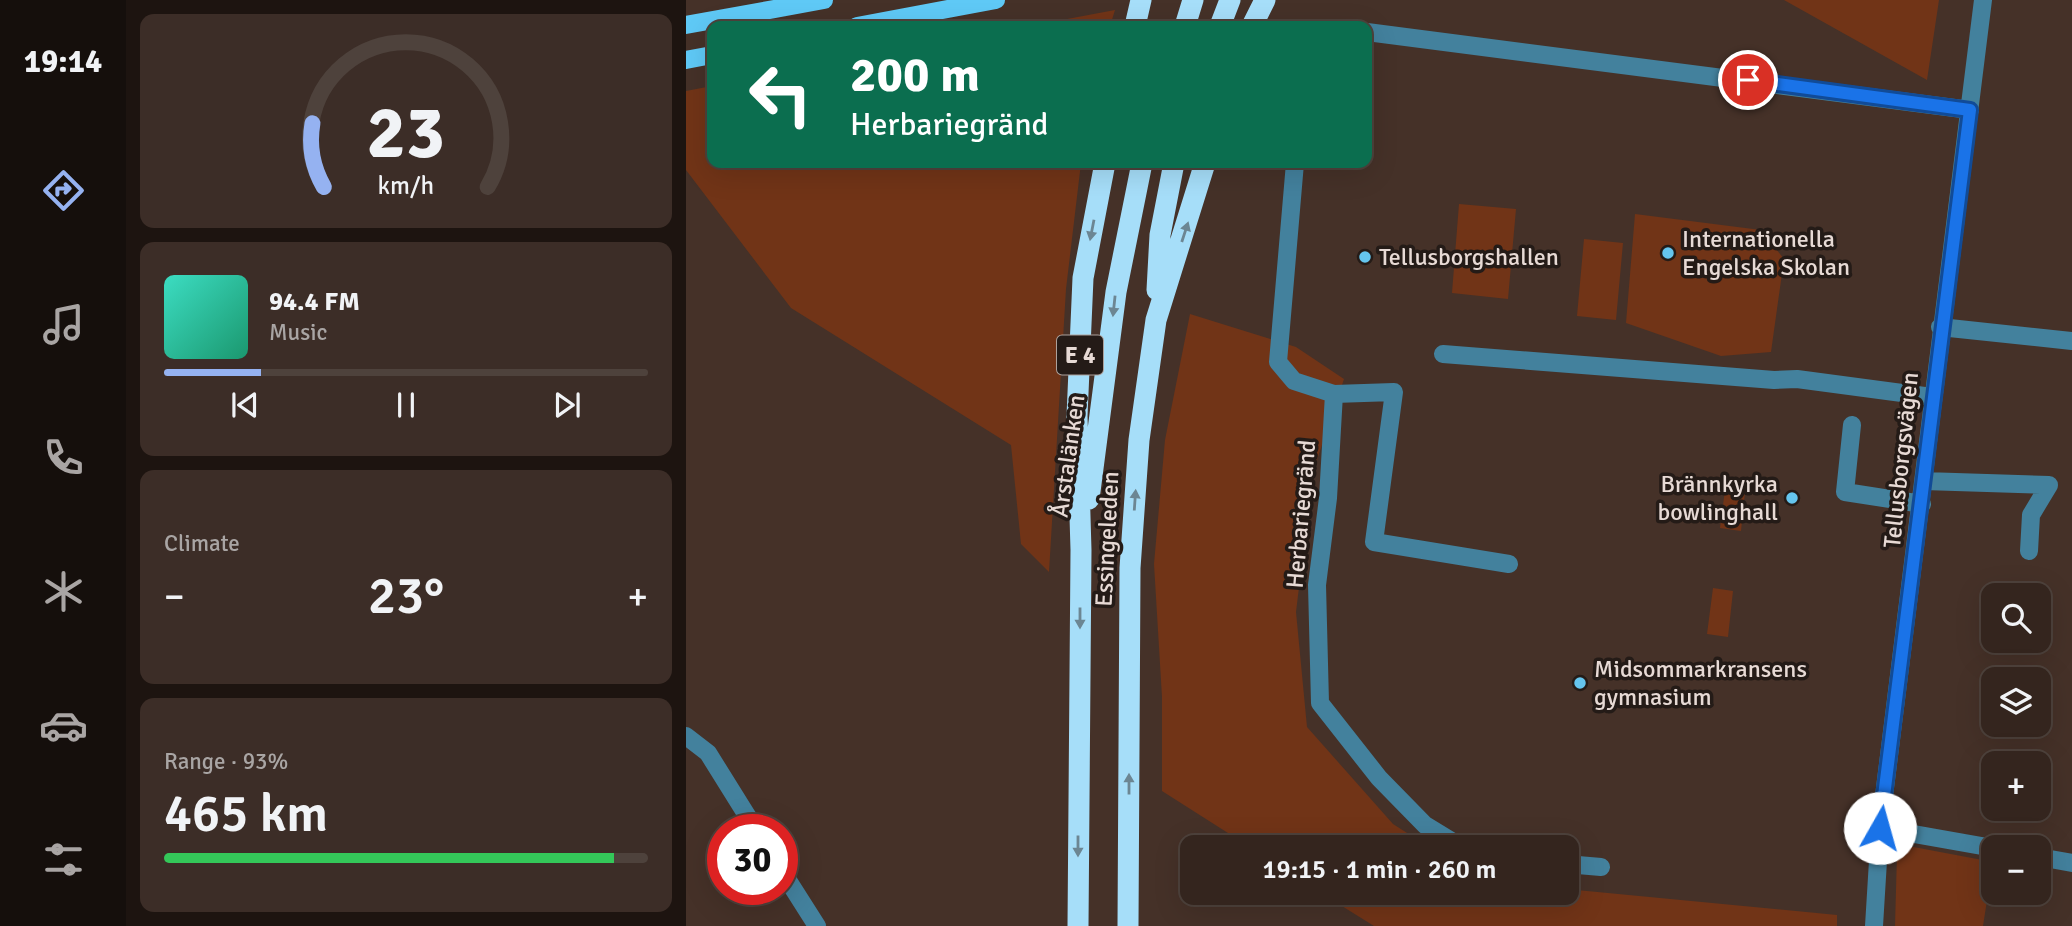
<!DOCTYPE html>
<html lang="en">
<head>
<meta charset="utf-8">
<style>
  :root { --surface:#34251e; --page:#3c2d27; --text:#f1f3f6; --muted:#a9a5a4; --line:#4e423c; --accent:#95b2f1 }
  body { margin:0; font-family:Signika,sans-serif; background:var(--page); color:var(--text); height:100vh; display:flex; flex-direction:column; font-size:26px; white-space:nowrap }
  * { box-sizing:border-box; margin:0 }
  p { font-size:23px; color:var(--muted) }
  .icon { flex:none; width:38px; height:38px; fill:none; stroke:currentColor; stroke-width:2; stroke-linecap:round; stroke-linejoin:round }
  .map { position:relative; flex:1; overflow:hidden }
  .side { display:flex; flex-direction:column; gap:14px; padding:14px; background:#1d1410; width:560px }
  .side>* { flex:none }
  .guide { position:absolute; left:21px; top:21px; width:665px; height:147px; border-radius:14px; box-shadow:0 7px 28px #0002,0 0 0 2px var(--line); background:#0b6e4f; color:#fff; overflow:hidden }
  .controls { position:absolute; left:1295px; top:583px; display:grid; gap:14px }
  .controls a { display:grid; place-items:center; width:70px; height:70px; border-radius:14px; background:var(--surface); box-shadow:0 7px 28px #0002,0 0 0 2px var(--line); font-size:35px }
  .speed { position:absolute; left:21px; top:814px; display:flex; gap:14px; font-size:35px; font-weight:700; text-align:center }
  .speed>* { display:grid; place-content:center; width:91px; height:91px; border-radius:50%; background:var(--surface); box-shadow:0 7px 28px #0002,0 0 0 2px var(--line); line-height:1 }
  .speed .limit { border:10px solid #d22; background:#fff; color:#111 }
  .pin { position:absolute; display:grid; place-items:center; width:60px; height:60px; color:#fff; margin:-30px; border:4px solid #fff; border-radius:50%; box-shadow:0 2px 7px #0007 }
  .me { position:absolute; width:77px; margin:-38px; rotate:7deg; stroke-linejoin:round; filter:drop-shadow(0 0 5px #0008) }
  .turn { display:flex; align-items:center; gap:24px; height:147px; padding:0 28px; font-size:32px }
  .turn .icon { width:91px; height:91px; stroke-width:2.5 }
  .turn b { display:block; font-size:49px; line-height:60px }
  .big { font-size:52px; font-weight:600; line-height:1.1 }
  .side .card { flex:1; display:flex; flex-direction:column; justify-content:center; gap:10px; min-width:0; padding:0 24px; border-radius:14px; background:var(--page) }
  .side .dial { align-items:center; gap:0 }
  .dial svg { height:182px; overflow:visible; fill:none; stroke:var(--line); stroke-width:7; stroke-linecap:round; text-anchor:middle }
  .dial text { fill:var(--text); stroke:none }
  .song { display:flex; align-items:center; gap:21px }
  .cover { width:84px; height:84px; border-radius:10px; background:linear-gradient(135deg,hsl(170 70% 55%),hsl(160 70% 35%)) }
  .played { height:7px; border-radius:4px; background:linear-gradient(90deg,var(--accent) 20%,var(--line) 20%) }
  .keys { display:flex; justify-content:space-around; direction:ltr }
  .heat { display:flex; justify-content:space-between; align-items:center; font-size:38px; direction:ltr }
  .charge { height:10px; border-radius:5px; background:linear-gradient(90deg,#34c759 93%,var(--line) 0) }
  .trip { position:absolute; left:494px; top:835px; width:399px; height:70px; border-radius:14px; background:var(--surface); box-shadow:0 7px 28px #0002,0 0 0 2px var(--line); font-weight:600; line-height:70px; text-align:center }
  main { display:flex; flex:1; min-height:0 }
  .dock { display:flex; flex-direction:column; width:126px; justify-content:space-around; align-items:center; background:#150f0c; color:var(--muted) }
  .dock .icon { width:49px; height:49px }
  .dock .active { color:var(--accent) }
  .dock b { font-size:32px; color:var(--text) }
  .map>svg:first-child { display:block }
  .green { fill:#713417 }
  .lines { fill:none; stroke-linecap:round; stroke-linejoin:round }
  .minor { stroke:#43819d; stroke-width:18 }
  .major { stroke:#5fc9f6; stroke-width:18 }
  .highway { stroke:#a6def9; stroke-width:21 }
  .oneway { fill:#6c8693 }
  .route-casing { stroke:#114b97; stroke-width:18 }
  .route { stroke:#1a73e8; stroke-width:12 }
  .poi-dot { fill:#65c5ee; stroke:#241b17; stroke-width:2.5 }
  .labels { text-anchor:middle; stroke-width:7; stroke-linejoin:round; paint-order:stroke }
  .shield { fill:#241b17; stroke:#aca19c; stroke-width:2 }
  .shield-label { font-size:23px; font-weight:bold; fill:#e7dad5 }
  .poi-label { font-size:24px; fill:#e7dad5; stroke:#241b17; text-anchor:start }
  .street-label { font-size:24px; fill:#e7dad5; stroke:#241b17 }
</style>
</head>
<body>
<main>
<nav class="dock">
<b>19:14</b>
<svg class="icon active" aria-label="directions" viewBox="0 0 24 24"><path d="M12 3l9 9-9 9-9-9zM9 14v-3h6M13 9l2 2-2 2"/></svg>
<svg class="icon" aria-label="music" viewBox="0 0 24 24"><path d="M9 18V5l10-2v13"/><circle cx="6" cy="18" r="3"/><circle cx="16" cy="16" r="3"/></svg>
<svg class="icon" aria-label="phone" viewBox="0 0 24 24"><path d="M5 4h4l2 5-3 2q2 4 5 5l2-3 5 2v4C11 20 4 13 5 4z"/></svg>
<svg class="icon" aria-label="climate" viewBox="0 0 24 24"><path d="M12 3v18M4 7l16 10M4 17L20 7"/></svg>
<svg class="icon" aria-label="car" viewBox="0 0 24 24"><path d="M5 17H2v-5l4-1 3-4h7l3 4 3 1v5h-3M9 17h6M6 11h13"/><circle cx="7" cy="17" r="2"/><circle cx="17" cy="17" r="2"/></svg>
<svg class="icon" aria-label="filters" viewBox="0 0 24 24"><path d="M4 7h16M4 17h16"/><circle cx="9" cy="7" r="2"/><circle cx="15" cy="17" r="2"/></svg>
</nav>
<section class="side">
<div class="card dial"><svg viewBox="0 0 100 80">
<path d="M14 69A42 42 0 1 1 86 69"/>
<path d="M14 69A42 42 0 0 1 9 41" stroke="#95b2f1"/>
<text x="50" y="56" font-size="32" font-weight="700">23</text>
<text x="50" y="72" font-size="11">km/h</text>
</svg></div>
<div class="card">
<div class="song"><i class="cover"></i><div><b>94.4 FM</b><p>Music</p></div></div>
<div class="played"></div>
<div class="keys"><svg class="icon" aria-label="previous" viewBox="0 0 24 24"><path d="M18 5L8 12l10 7zM5 5v14"/></svg><svg class="icon" aria-label="pause" viewBox="0 0 24 24"><path d="M8 5v14M16 5v14"/></svg><svg class="icon" aria-label="next" viewBox="0 0 24 24"><path d="M6 5l10 7-10 7zM19 5v14"/></svg></div>
</div>
<div class="card"><p>Climate</p>
<div class="heat"><a>−</a><b class="big">23°</b><a>+</a></div>
</div>
<div class="card"><p>Range · 93%</p><b class="big">465 km</b><div class="charge"></div></div>
</section>
<div class="map">
<svg width="1386" height="926" viewBox="0 0 1386 926">
  <rect width="100%" height="100%" fill="#453128"/>
  <path class="green" d="M1098 0H1253L1241 80Z
    M429 10 424 26H344Z
    M26 86V163H395L380 289 363 572 335 544 325 445 105 308 0 170V91Z
    M773 204 830 209 822 299 766 293Z
    M949 214 1075 230 1098 259 1085 352 1035 356 940 323Z
    M898 239 937 243 930 320 891 316Z
    M504 314 610 347 658 379 627 472 610 612 621 727 707 824 743 847H564L476 791V697L468 564 479 440Z
    M1039 490 1059 492 1055 531 1034 528Z
    M1027 588 1047 591 1042 637 1021 634Z
    M1217 845 1307 862 1297 926H1209L1211 854Z
    M880 889 1151 915V926H688L635 893 880 892Z"/>
  <g class="lines">
    <path class="minor" d="M681 32 1284 110
      M609 163 592 362 608 381 648 394 642 498 631 585 634 703 693 778 739 825 775 847
      M1254 327 1386 341
      M757 354 1088 380 1111 379 1246 397
      M648 394 708 392 688 542 823 564
      M1166 425 1159 492 1236 504
      M1238 481 1363 485 1345 515 1343 551
      M0 736 22 753 70 830
      M1194 828 1307 848
      M1353 857 1386 863
      M880 864 915 867
      M96 871 131 926
      M1188 926 1194 828 1297 0"/>
    <path class="major" d="M0 25 138 0
      M171 26 310 0
      M0 60 26 55"/>
    <path class="highway" d="M449 26 455 0
      M499 26 507 0
      M534 26 544 0
      M566 26 579 0
      M471 290 474 235 488 163
      M403 499 430 292 456 163
      M392 926 395 550 391 416 397 278 419 163
      M442 926 444 568 453 440 470 320 519 163"/>
  </g>
  <defs><path id="oneway-solid" d="M-6-.8H1V-3.2L6.5 0L1 3.2V.8H-6Z" transform="scale(1.75)"/></defs>
  <g class="oneway">
    <use href="#oneway-solid" transform="translate(406 230) rotate(101)"/>
    <use href="#oneway-solid" transform="translate(499 232) rotate(-72)"/>
    <use href="#oneway-solid" transform="translate(428 306) rotate(96)"/>
    <use href="#oneway-solid" transform="translate(449 500) rotate(-86)"/>
    <use href="#oneway-solid" transform="translate(394 618) rotate(90)"/>
    <use href="#oneway-solid" transform="translate(443 784) rotate(-90)"/>
    <use href="#oneway-solid" transform="translate(392 846) rotate(90)"/>
  </g>
  <g class="lines">
    <g class="route-casing">
      <path id="route" d="M1062 80 1284 110 1194 828"/>
    </g>
    <use href="#route" class="route"/>
  </g>
  <g class="poi-dot">
    <circle cx="982" cy="253" r="7"/>
    <circle cx="679" cy="257" r="7"/>
    <circle cx="1106" cy="498" r="7"/>
    <circle cx="894" cy="683" r="7"/>
  </g>
  <g class="labels">
    <rect class="shield" x="371" y="335.5" width="46" height="39" rx="5"/>
    <g class="shield-label">
      <text x="394" y="363">E 4</text>
    </g>
    <g class="poi-label">
      <text x="996" y="247">Internationella<tspan x="996" dy="28">Engelska Skolan</tspan></text>
      <text x="693" y="265">Tellusborgshallen</text>
      <text x="1092" y="492" text-anchor="end">Brännkyrka<tspan x="1092" dy="28">bowlinghall</tspan></text>
      <text x="908" y="677">Midsommarkransens<tspan x="908" dy="28">gymnasium</tspan></text>
    </g>
    <g class="street-label">
      <text transform="translate(382 456) rotate(-82)" y="8">Årstalänken</text>
      <text transform="translate(1215 460) rotate(-84)" y="8">Tellusborgsvägen</text>
      <text transform="translate(615 514) rotate(-85)" y="8">Herbariegränd</text>
      <text transform="translate(421 539) rotate(-87)" y="8">Essingeleden</text>
    </g>
  </g>
</svg>
<div class="controls">
<a><svg class="icon" aria-label="search" viewBox="0 0 24 24"><circle cx="10" cy="10" r="6"/><path d="M15 15l6 6"/></svg></a>
<a><svg class="icon" aria-label="layers" viewBox="0 0 24 24"><path d="M12 4l9 5-9 5-9-5zM3 14l9 5 9-5"/></svg></a>
<a>+</a>
<a>−</a>
</div>
<div class="speed"><div class="limit">30</div></div>
<div class="pin" style="left:1062px;top:80px;background:#d93025"><svg class="icon" aria-label="arrive" viewBox="0 0 24 24"><path d="M6 21V4h12l-3 4 3 4H6"/></svg></div>
<svg class="me" style="left:1194px;top:828px" viewBox="-20 -20 40 40"><circle r="19" fill="#fff"/><path d="M0-13L10 11 0 6-10 11z" fill="#1a73e8"/></svg>
<div class="trip">19:15 · 1 min · 260 m</div>
<div class="guide">
<div class="turn"><svg class="icon" aria-label="left" viewBox="0 0 24 24"><path d="M17 20v-9H6M10 6l-5 5 5 5"/></svg><div><b>200 m</b>Herbariegränd</div></div>
</div>
</div>
</main>
</body>
</html>
